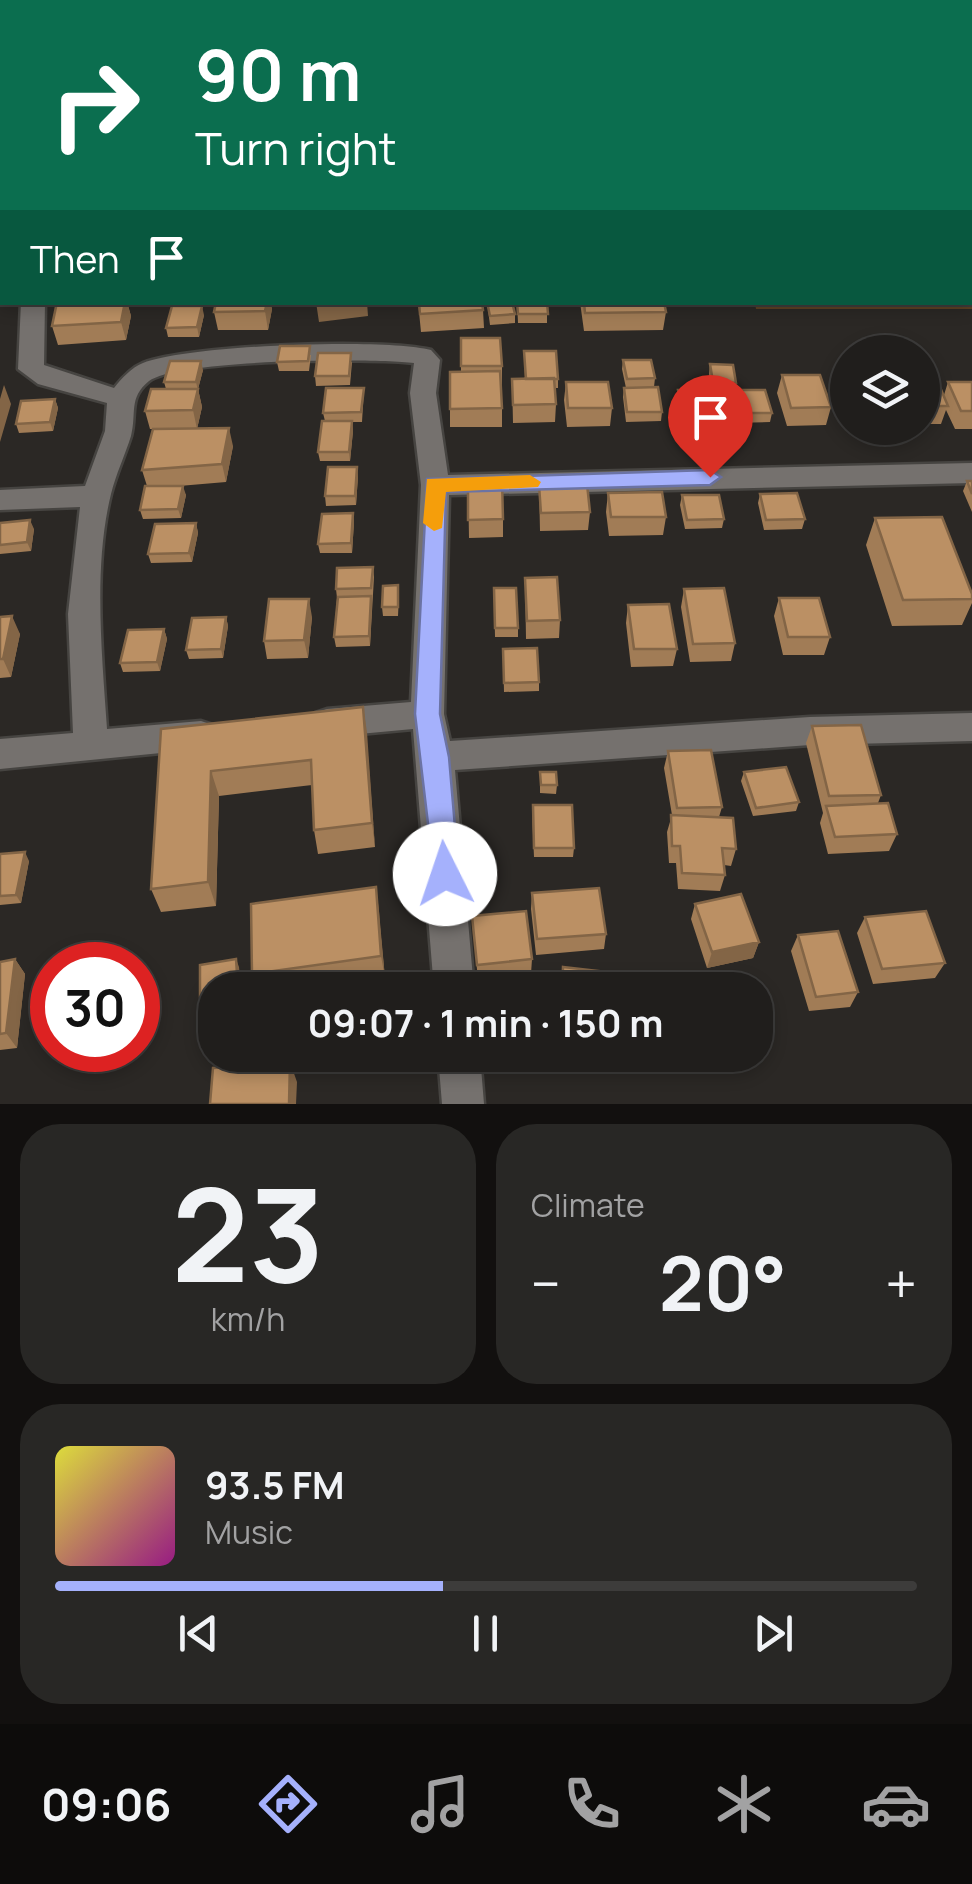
<!DOCTYPE html>
<html lang="en">
<head>
<meta charset="utf-8">
<style>
  :root { --surface:#201e1c; --page:#282725; --text:#f1f3f6; --muted:#a2a2a3; --line:#3d3c3b; --accent:#a5b1fc }
  body { margin:0; font-family:Manrope,sans-serif; background:var(--page); color:var(--text); height:100vh; display:flex; flex-direction:column; font-size:38px; white-space:nowrap }
  * { box-sizing:border-box; margin:0 }
  p { font-size:32px; color:var(--muted) }
  .icon { flex:none; width:55px; height:55px; fill:none; stroke:currentColor; stroke-width:2; stroke-linecap:round; stroke-linejoin:round }
  .map { position:relative; height:1104px; overflow:hidden }
  .drawer { display:flex; flex-direction:column; gap:20px; padding:20px; background:#12100f; flex:1 }
  .drawer>* { flex:none }
  .guide { position:absolute; left:0px; top:0px; width:972px; height:305px; box-shadow:0 5px 15px #0003,0 0 0 2px var(--line); background:#0b6e4f; color:#fff; overflow:hidden }
  .tools { position:absolute; left:830px; top:335px; display:grid; gap:20px }
  .tools a { display:grid; place-items:center; width:110px; height:110px; border-radius:50%; background:var(--surface); box-shadow:0 5px 15px #0003,0 0 0 2px var(--line); font-size:50px }
  .speed { position:absolute; left:30px; top:942px; display:flex; gap:20px; font-size:50px; font-weight:700; text-align:center }
  .speed>* { display:grid; place-content:center; width:130px; height:130px; border-radius:50%; background:var(--surface); box-shadow:0 5px 15px #0003,0 0 0 2px var(--line); line-height:1 }
  .speed .limit { border:15px solid #d22; background:#fff; color:#111 }
  .pin { position:absolute; display:grid; place-items:center; width:85px; height:85px; color:#fff; margin:-102px -42px; border-radius:50% 50% 50% 0; rotate:-45deg; box-shadow:0 0 10px #0007 }
  .pin .icon { rotate:45deg }
  .me { position:absolute; width:110px; margin:-55px; rotate:356deg; stroke-linejoin:round; filter:drop-shadow(0 0 8px #0008) }
  .turn { display:flex; align-items:center; gap:35px; height:210px; padding:0 30px; font-size:45px }
  .turn .icon { width:130px; height:130px; stroke-width:2.5 }
  .turn b { display:block; font-size:70px; line-height:85px }
  .then { display:flex; align-items:center; height:95px; padding:0 30px; background:#0003; gap:20px; font-size:38px }
  .big { font-size:75px; font-weight:700; line-height:1.1 }
  .drawer .card { flex:1; display:flex; flex-direction:column; justify-content:center; gap:15px; min-width:0; padding:0 35px; border-radius:40px; background:var(--page) }
  .drawer .dial { align-items:center; gap:0 }
  .dial b { font-size:130px; line-height:1 }
  .song { display:flex; align-items:center; gap:30px }
  .cover { width:120px; height:120px; border-radius:15px; background:linear-gradient(135deg,hsl(60 70% 55%),hsl(310 70% 35%)) }
  .played { height:10px; border-radius:5px; background:linear-gradient(90deg,var(--accent) 45%,var(--line) 45%) }
  .keys { display:flex; justify-content:space-around; direction:ltr }
  .heat { display:flex; justify-content:space-between; align-items:center; font-size:55px; direction:ltr }
  .drawer .tiles { flex:1; display:grid; gap:20px; grid-template-columns:1fr 1fr }
  .card:last-child { grid-column:span 2 }
  .trip { position:absolute; left:198px; top:972px; width:575px; height:100px; border-radius:40px; background:var(--surface); box-shadow:0 5px 15px #0003,0 0 0 2px var(--line); font-weight:700; line-height:100px; text-align:center }
  .tabs { display:flex; height:160px; justify-content:space-around; align-items:center; background:#0d0c0b; color:var(--muted) }
  .tabs .icon { width:70px; height:70px }
  .tabs .current { color:var(--accent) }
  .tabs b { font-size:45px; color:var(--text) }
  .map>svg:first-child { display:block }
  .green { fill:#5c4124 }
  .lines { fill:none; stroke-linecap:round; stroke-linejoin:round }
  .minor-casing { stroke:#464441; stroke-width:5 }
  .minor { fill:#75716e; fill-rule:evenodd }
  .wall { fill:#a17c56 }
  .shaded-wall { fill:#836546 }
  .building { fill:#bb9064; stroke:#836546; stroke-width:2.5 }
  .route { fill:#a5b1fc; stroke:#6b73a4; stroke-width:2.5 }
  .slow { fill:#f59e0b }
</style>
</head>
<body>
<div class="map">
<svg width="972" height="1104" viewBox="0 0 972 1104">
  <rect width="100%" height="100%" fill="#2b2825"/>
  <path class="green" d="M970 154 972 309H756L755 303 970 302Z"/>
  <g class="lines">
    <g class="minor-casing">
      <path id="minor" d="M627 0H645L646 2H629Z
        M0 288H2V302H0Z
        M21 302H45L44 365 114 388C122 378 131 368 143 363 189 345 383 338 431 350L440 360 436 393 448 475 972 463V483L449 495 444 714 450 741 810 717 972 713V741L810 745 455 770 474 990H434L413 729 327 737 315 733 310 723 315 713 327 709 411 702 421 485 410 393 414 363C371 358 179 359 149 381 128 398 137 413 131 436 125 455 116 474 111 494 93 567 102 655 107 729L201 721 213 725 218 735 213 745 201 749 0 769V739L73 733 68 614 80 507 0 510V490L85 486 105 431 107 403 38 384 18 369Z
        M438 1055H480L484 1104H442Z"/>
    </g>
    <use href="#minor" class="minor"/>
  </g>
  <path class="wall" d="M14 0H87L88 2H13Z
    M261 0H309L308 2H262Z
    M369 0H401V2H369Z
    M846 0H888L890 2H848Z
    M970 41 972 44V112L970 110Z
    M0 58H2V113H0Z
    M0 156H2V193H0Z
    M125 302H127L131 316 126 340 58 345 52 326Z
    M216 302H270L272 309 268 330H218L214 312Z
    M418 302 483 310 484 328 421 332Z
    M487 302 515 314V323L490 325Z
    M517 302H547V323H518Z
    M580 302H664L666 312 663 330 584 331Z
    M204 315 199 337H168L166 328Z
    M461 338 502 366V427H450V372H461Z
    M524 351 558 379V388H555L556 404 555 422 513 423 512 379H525Z
    M311 355 309 371H279L277 362Z
    M623 360 655 378 654 387 662 412 661 421 626 422 623 397 624 388H626L622 369Z
    M352 362 350 385 316 386 315 376Z
    M710 364 736 383 735 390 772 413 770 422 732 423 727 399 728 392H711L709 374Z
    M203 370 198 389 202 407 197 429 233 446 226 482 179 486 186 495 181 518 143 519 140 510 147 486 142 470 153 429H150L145 411 166 389 164 382Z
    M922 373 944 395 948 382H972V429H955L946 410 941 424H922Z
    M782 375 831 407 826 425 787 426 777 393Z
    M566 382 612 408 610 426 567 427 564 400Z
    M833 385H848V424H841L831 395Z
    M364 388 362 422H352L353 431 350 461H320L318 452 325 421 323 413Z
    M678 390 715 416 713 425 681 426 676 399Z
    M55 399 58 408 53 431 19 433 16 424Z
    M358 476 356 505 326 506 325 496Z
    M468 480 503 519V537L469 538Z
    M967 481H972V512L963 491Z
    M539 485 590 512 588 530 540 531Z
    M608 493 666 517 663 535 609 536 606 512Z
    M760 494 805 519 802 529 764 530 758 503Z
    M682 495 724 519 722 528 685 529 680 505Z
    M353 513 354 522 352 553H320L318 544Z
    M875 518 972 594V603L962 625 892 626 866 545Z
    M0 523 34 529 31 551 0 554Z
    M196 523 198 533 192 562 151 563 148 554Z
    M373 567 374 577 370 646 336 647 334 637 337 598 336 589Z
    M525 578 560 620 559 638 526 639Z
    M494 588 518 628V637H495Z
    M684 589 735 643 731 661 690 662 681 607Z
    M399 595 398 616H383L382 607Z
    M779 598 830 637 824 655H783L774 616Z
    M628 605 677 649 673 666 631 667 626 623Z
    M0 617 20 634 11 677 0 678Z
    M226 617 228 626 223 658 189 659 186 650Z
    M312 617 308 658 267 659 264 641Z
    M164 629 167 639 160 671 123 672 120 663Z
    M503 649 539 682V691L504 692Z
    M363 707 375 847 318 854 314 830 312 785 219 796 216 906 161 912 151 889 161 729Z
    M812 726 881 795 878 803 897 834 889 851 828 854 820 823 823 813 806 743Z
    M668 751 722 807 719 817 736 849 731 866 724 865 725 875 720 891 678 889 676 863H669L667 832 672 815 664 768Z
    M540 772 557 785 556 794 540 793Z
    M744 772 799 802 796 811 753 816 741 781Z
    M532 813 574 848 573 857H534Z
    M0 854 29 861 21 903 0 905Z
    M467 885H481L482 910H468Z
    M376 887 385 978 300 990H257L252 974Z
    M532 893 606 934 604 949 536 955 531 909Z
    M695 904 759 942 753 958 707 968 691 919Z
    M472 916 532 959 531 974 478 980Z
    M865 917 945 963 935 978 873 984 857 933Z
    M798 935 858 992 850 1007 809 1011 791 951Z
    M15 959 25 974 17 1048 0 1050V962Z
    M239 967 240 990H215V1001L203 1003 200 996Z
    M556 1055H596L595 1062 556 1057Z"/>
  <path class="shaded-wall" d="M125 302H127L131 316 126 340 121 322Z
    M267 302H270L272 309 268 330 265 311Z
    M316 302H367L368 316 319 322Z
    M202 306 204 315 199 337 197 327Z
    M201 361 203 370 198 389 202 407 197 429 193 410 198 391 196 382Z
    M4 385 11 404 0 442V399Z
    M55 399 58 408 53 431 50 422Z
    M352 421 353 431 350 461 349 452Z
    M229 428 233 446 226 482 222 464Z
    M357 467 358 476 356 505 355 496Z
    M183 486 186 495 181 518 178 509Z
    M353 513 354 522 352 553 351 543Z
    M30 520 34 529 31 551 27 542Z
    M196 523 198 533 192 562 189 553Z
    M371 596 372 605 370 646 369 636Z
    M309 599 312 617 308 658 304 640Z
    M12 616 20 634 11 677 3 659Z
    M226 617 228 626 223 658 221 649Z
    M164 629 167 639 160 671 157 662Z
    M363 707 367 732 375 847 372 823Z
    M211 771 219 796 216 906 208 882Z
    M25 852 29 861 21 903 16 895Z
    M376 887 379 911 385 978 381 956Z
    M759 942 753 958 707 968 712 952Z
    M15 959 25 974 17 1048 6 1033Z
    M236 959 239 967 240 990 238 989Z
    M290 1062 297 1082 296 1104H289Z"/>
  <path class="building" d="M14 0H80H31L30 2H13Z
    M153 0H192V2H152Z
    M540 0H561V2H540Z
    M861 0H888L890 2H862Z
    M910 0H940L942 2H911Z
    M970 66H972V89L970 87Z
    M0 78H2V96H0Z
    M0 156H2V175L0 176Z
    M57 302H125L121 322 52 326Z
    M216 302H267L265 311 214 312Z
    M419 302H482L483 310 420 314Z
    M487 302H512L515 314 490 316Z
    M517 302H547L548 314H518Z
    M584 302H664L666 312 585 313Z
    M172 306H202L197 327 166 328Z
    M461 338H500L502 366H461Z
    M280 346H310L308 361 277 362Z
    M524 351H556L558 379H526Z
    M318 353H351L349 376H315Z
    M623 360H651L655 378 627 379Z
    M170 361H201L196 382H164Z
    M710 364 733 365 736 383 713 382Z
    M500 371 502 408 450 409V372Z
    M922 373H934L948 406H922Z
    M782 375H820L831 407 791 408Z
    M554 378 556 404 513 405 512 379Z
    M566 382H608L612 408H568Z
    M948 382H972V411H961Z
    M833 385H848V414H843Z
    M658 387 662 412H627L624 388Z
    M326 388H364L361 412 323 413Z
    M151 389H198L193 410 145 411Z
    M678 390H709L715 416H683Z
    M728 390H765L772 413H734Z
    M55 399 50 422 16 424 21 401Z
    M322 421H352L349 452H318Z
    M229 428 222 464 142 470 153 429Z
    M328 467H357L355 496H325Z
    M502 479 503 519 468 520V480Z
    M967 481H972V494Z
    M587 484 590 512 541 513 539 485Z
    M145 486H183L178 509 140 510Z
    M662 492 666 517H611L608 493Z
    M797 493 805 519 766 520 760 494Z
    M682 495H719L724 519 687 520Z
    M353 513 351 543 318 544 322 514Z
    M942 517 972 594V599L903 600 875 518Z
    M30 520 27 542 0 545V523Z
    M196 523 189 553 148 554 155 524Z
    M373 567 371 588 336 589 337 568Z
    M557 577 560 620 527 621 525 578Z
    M398 585V607H382L383 586Z
    M494 588H516L518 628H495Z
    M724 588 735 643 693 644 684 589Z
    M371 596 369 636 334 637 338 597Z
    M779 598H819L830 637H788Z
    M269 599H309L304 640 264 641Z
    M669 604 677 649H634L628 605Z
    M12 616 3 659H0V617Z
    M226 617 221 649 186 650 192 618Z
    M164 629 157 662 120 663 128 630Z
    M537 648 539 682 504 683 503 649Z
    M363 707 372 823 314 830 311 760 211 771 208 882 151 889 161 729Z
    M861 725 881 795 829 796 812 726Z
    M711 750 722 807 677 808 668 751Z
    M786 767 799 802 756 808 744 772Z
    M540 772H556L557 785H541Z
    M888 803 897 834 835 837 826 806Z
    M533 805H572L574 848H534Z
    M671 815 733 818 736 849 722 848 725 875 682 873 680 846H672Z
    M25 852 16 895 0 896V854Z
    M467 885H481L482 902H467Z
    M376 887 381 956 252 974 251 904Z
    M599 888 606 934 537 939 532 893Z
    M741 894 759 942 712 952 695 904Z
    M526 911 532 959 477 965 472 916Z
    M926 911 945 963 882 969 865 917Z
    M838 931 858 992 816 997 798 935Z
    M15 959 6 1033 0 1034V962Z
    M236 959 238 989 215 990V993L200 996V965Z
    M563 967 643 976 642 990H562Z
    M290 1062 289 1104H210L213 1068Z"/>
  <path class="route" d="M710 470 721 477 710 485 446 492 440 714 449 757 459 874 455 883 445 887 435 883 415 714 427 479Z"/>
  <path class="slow" d="M530 475 541 482 538 487 446 492 442 528 434 531 423 523 427 479Z"/>
</svg>
<div class="tools">
<a><svg class="icon" aria-label="layers" viewBox="0 0 24 24"><path d="M12 4l9 5-9 5-9-5zM3 14l9 5 9-5"/></svg></a>
</div>
<div class="speed"><div class="limit">30</div></div>
<div class="pin" style="left:710px;top:477px;background:#d93025"><svg class="icon" aria-label="arrive" viewBox="0 0 24 24"><path d="M6 21V4h12l-3 4 3 4H6"/></svg></div>
<svg class="me" style="left:445px;top:874px" viewBox="-20 -20 40 40"><circle r="19" fill="#fff"/><path d="M0-13L10 11 0 6-10 11z" fill="#a5b1fc"/></svg>
<div class="trip">09:07 · 1 min · 150 m</div>
<div class="guide">
<div class="turn"><svg class="icon" aria-label="right" viewBox="0 0 24 24"><path d="M7 20v-9h11M14 6l5 5-5 5"/></svg><div><b>90 m</b>Turn right</div></div>
<div class="then">Then<svg class="icon" aria-label="arrive" viewBox="0 0 24 24"><path d="M6 21V4h12l-3 4 3 4H6"/></svg></div>
</div>
</div>
<section class="drawer">
<div class="tiles">
<div class="card dial"><b>23</b><p>km/h</p></div>
<div class="card"><p>Climate</p>
<div class="heat"><a>−</a><b class="big">20°</b><a>+</a></div>
</div>
<div class="card">
<div class="song"><i class="cover"></i><div><b>93.5 FM</b><p>Music</p></div></div>
<div class="played"></div>
<div class="keys"><svg class="icon" aria-label="previous" viewBox="0 0 24 24"><path d="M18 5L8 12l10 7zM5 5v14"/></svg><svg class="icon" aria-label="pause" viewBox="0 0 24 24"><path d="M8 5v14M16 5v14"/></svg><svg class="icon" aria-label="next" viewBox="0 0 24 24"><path d="M6 5l10 7-10 7zM19 5v14"/></svg></div>
</div>
</div>
</section>
<nav class="tabs">
<b>09:06</b>
<svg class="icon current" aria-label="directions" viewBox="0 0 24 24"><path d="M12 3l9 9-9 9-9-9zM9 14v-3h6M13 9l2 2-2 2"/></svg>
<svg class="icon" aria-label="music" viewBox="0 0 24 24"><path d="M9 18V5l10-2v13"/><circle cx="6" cy="18" r="3"/><circle cx="16" cy="16" r="3"/></svg>
<svg class="icon" aria-label="phone" viewBox="0 0 24 24"><path d="M5 4h4l2 5-3 2q2 4 5 5l2-3 5 2v4C11 20 4 13 5 4z"/></svg>
<svg class="icon" aria-label="climate" viewBox="0 0 24 24"><path d="M12 3v18M4 7l16 10M4 17L20 7"/></svg>
<svg class="icon" aria-label="car" viewBox="0 0 24 24"><path d="M5 17H2v-5l4-1 3-4h7l3 4 3 1v5h-3M9 17h6M6 11h13"/><circle cx="7" cy="17" r="2"/><circle cx="17" cy="17" r="2"/></svg>
</nav>
</body>
</html>
